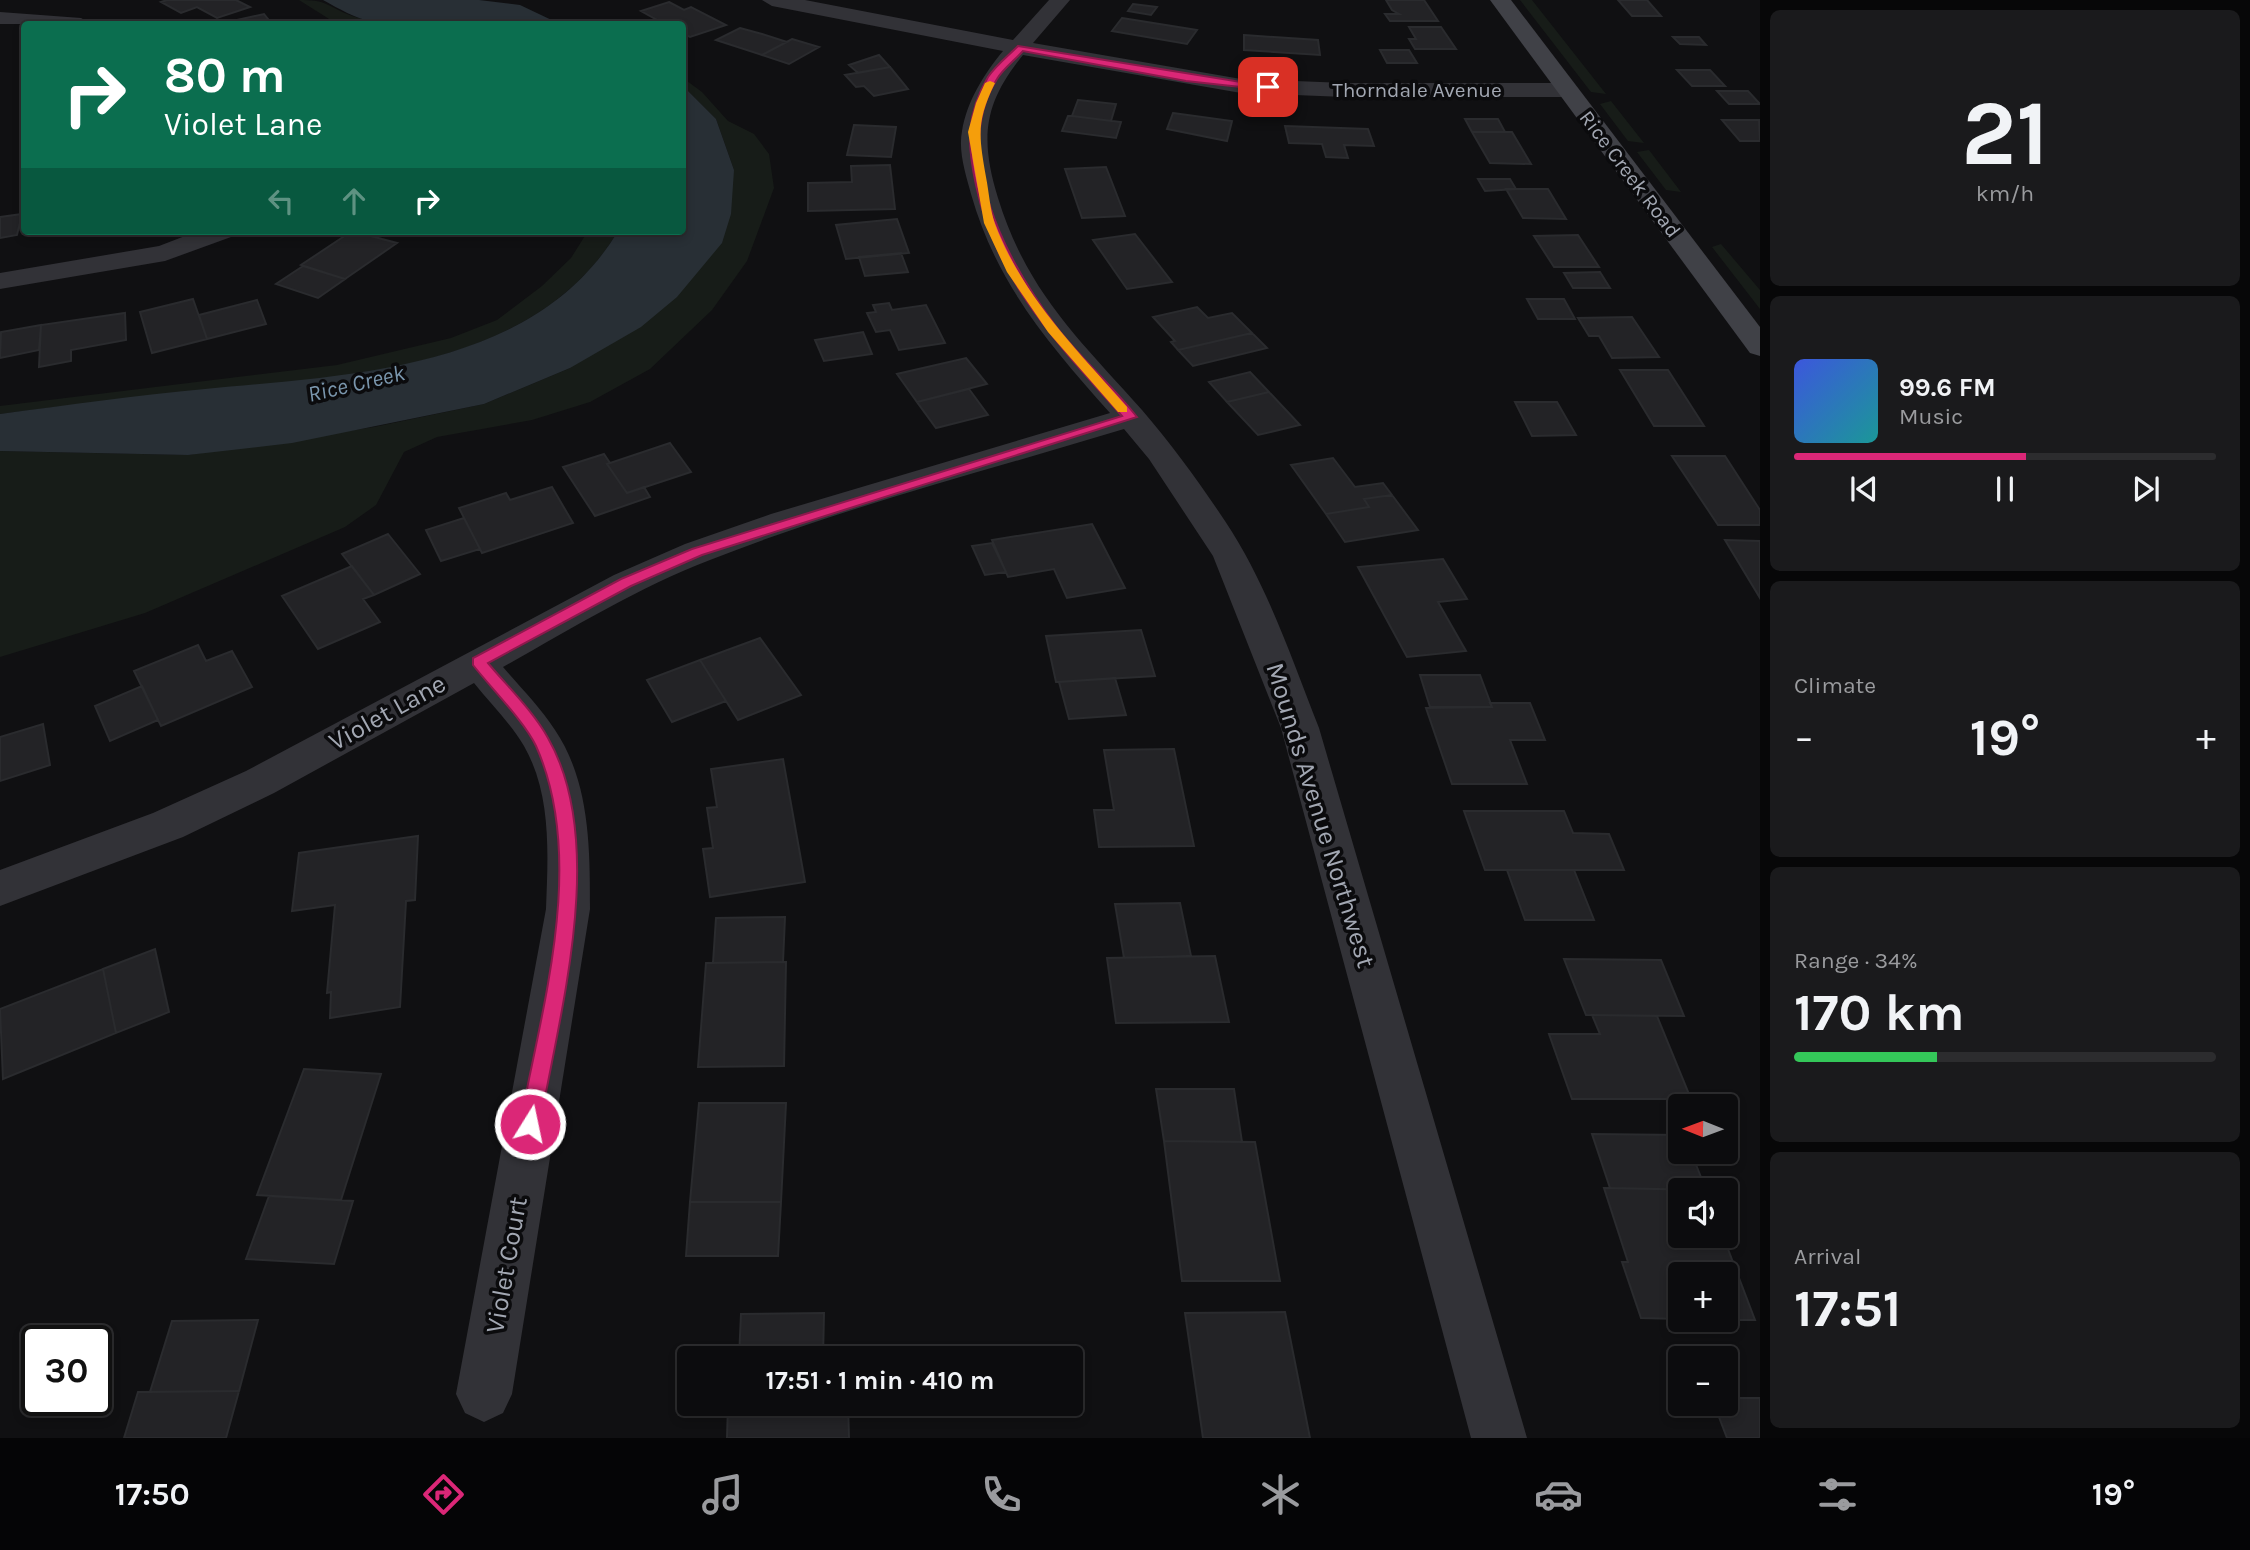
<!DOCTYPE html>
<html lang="en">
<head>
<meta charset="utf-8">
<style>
  :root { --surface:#0c0c0e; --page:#1a1a1c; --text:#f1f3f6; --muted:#9a9b9e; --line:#2c2c2e; --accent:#db2777 }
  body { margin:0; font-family:Karla,sans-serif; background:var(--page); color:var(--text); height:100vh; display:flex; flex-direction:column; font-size:26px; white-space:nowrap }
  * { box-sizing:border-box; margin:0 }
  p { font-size:23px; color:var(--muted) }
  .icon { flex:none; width:38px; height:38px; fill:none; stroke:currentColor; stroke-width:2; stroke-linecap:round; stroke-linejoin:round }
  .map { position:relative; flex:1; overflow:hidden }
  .drawer { display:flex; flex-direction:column; gap:10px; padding:10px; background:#070708; width:490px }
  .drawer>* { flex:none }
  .hud { position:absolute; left:21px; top:21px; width:665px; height:214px; border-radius:7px; box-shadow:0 4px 10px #0003,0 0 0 2px var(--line); background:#0b6e4f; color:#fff; overflow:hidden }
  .needle { width:46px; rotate:271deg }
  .fabs { position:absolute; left:1668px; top:1094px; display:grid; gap:14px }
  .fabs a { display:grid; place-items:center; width:70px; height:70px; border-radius:7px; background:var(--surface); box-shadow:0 4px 10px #0003,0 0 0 2px var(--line); font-size:35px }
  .speed { position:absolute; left:21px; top:1325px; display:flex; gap:14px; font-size:35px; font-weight:700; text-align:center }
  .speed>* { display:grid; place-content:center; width:91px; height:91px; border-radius:50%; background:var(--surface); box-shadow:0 4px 10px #0003,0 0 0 2px var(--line); line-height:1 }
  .speed .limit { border:4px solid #111; border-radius:10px; background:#fff; color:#111 }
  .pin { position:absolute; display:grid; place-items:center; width:60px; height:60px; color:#fff; margin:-30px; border-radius:14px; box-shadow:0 4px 10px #0006 }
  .me { position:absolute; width:77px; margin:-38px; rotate:10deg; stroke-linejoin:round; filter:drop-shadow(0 0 5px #0008) }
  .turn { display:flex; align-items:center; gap:24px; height:147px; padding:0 28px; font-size:32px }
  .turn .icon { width:91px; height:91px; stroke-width:2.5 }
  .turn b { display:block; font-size:49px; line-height:60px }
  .lanes { display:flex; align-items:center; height:66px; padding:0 28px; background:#0003; justify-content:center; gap:35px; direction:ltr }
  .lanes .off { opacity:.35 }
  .big { font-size:52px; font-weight:700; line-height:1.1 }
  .drawer .widget { flex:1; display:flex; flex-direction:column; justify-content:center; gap:10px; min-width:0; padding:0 24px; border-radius:10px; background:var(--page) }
  .drawer .dial { align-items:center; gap:0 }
  .dial b { font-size:91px; line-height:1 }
  .song { display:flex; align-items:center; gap:21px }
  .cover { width:84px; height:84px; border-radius:10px; background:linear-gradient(135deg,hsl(230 70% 55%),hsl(180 70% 35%)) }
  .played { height:7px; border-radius:4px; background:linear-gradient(90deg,var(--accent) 55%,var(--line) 55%) }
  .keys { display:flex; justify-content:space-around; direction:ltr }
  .heat { display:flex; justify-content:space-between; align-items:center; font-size:38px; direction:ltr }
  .charge { height:10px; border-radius:5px; background:linear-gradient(90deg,#34c759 34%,var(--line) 0) }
  .trip { position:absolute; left:677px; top:1346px; width:406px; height:70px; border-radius:7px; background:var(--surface); box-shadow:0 4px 10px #0003,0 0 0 2px var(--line); font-weight:700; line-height:70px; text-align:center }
  .dock { display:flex; height:112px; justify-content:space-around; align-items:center; background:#050506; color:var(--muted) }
  .dock .icon { width:49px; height:49px }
  .dock .active { color:var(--accent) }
  .dock b { font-size:32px; color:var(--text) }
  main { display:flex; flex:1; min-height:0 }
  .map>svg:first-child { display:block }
  .green { fill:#171c18 }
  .water { fill:#282f35 }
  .building { fill:#232326; stroke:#2a2b2e; stroke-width:2 }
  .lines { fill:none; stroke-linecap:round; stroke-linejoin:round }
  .street { fill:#323237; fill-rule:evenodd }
  .secondary { fill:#404147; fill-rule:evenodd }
  .route { fill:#db2777; stroke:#8e194d; stroke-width:2 }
  .slow { fill:#f59e0b }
  .labels { text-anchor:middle; stroke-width:7; stroke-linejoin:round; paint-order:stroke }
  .far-street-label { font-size:21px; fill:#a2a7b2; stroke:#0b0b0d }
  .far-water-label { font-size:23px; font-style:italic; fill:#7a96ad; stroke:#0b0b0d }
  .street-label { font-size:26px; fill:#a2a7b2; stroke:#0b0b0d }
</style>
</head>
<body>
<main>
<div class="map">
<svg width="1760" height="1438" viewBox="0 0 1760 1438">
  <rect width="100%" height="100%" fill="#101012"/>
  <path class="green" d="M299 0C326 0 324 4 347 14 365 21 384 23 403 24H337Z
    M1520 0H1532L1606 94 1591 92Z
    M683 78 702 92 728 121 754 134 769 154 774 188 747 261 712 310 650 369 590 402 532 420 437 437 404 452 376 505 345 527 145 613 0 657V451L188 455 374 427 484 404 570 368 734 170 716 119 683 86Z
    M1611 101 1644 143 1628 141 1600 104Z
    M1649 150 1681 192 1666 190 1637 152Z
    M588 231H618C536 369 348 377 205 391 137 398 68 405 0 414V406L337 365 451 338 497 320 542 286 571 258Z
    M1721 244 1760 290V309L1712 247Z"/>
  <path class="water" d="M323 0H479L520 5 560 24C502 25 429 31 373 22 355 18 339 9 323 0Z
    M683 86 716 119 734 170 731 214 722 243 677 297 641 327 570 368 484 404 292 443 188 455 0 451V414C68 405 137 395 205 389 349 375 535 370 618 231H682Z"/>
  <path class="building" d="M167 0H236L250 7 217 18 197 7 181 13 161 2Z
    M1386 0H1424L1438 21H1390L1385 14H1399L1392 10Z
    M1618 0H1647L1661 16H1632Z
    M669 2 684 10 691 7 726 25 690 37 682 33V24H645L657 20 641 11Z
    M1133 4 1157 7 1151 15 1128 11Z
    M264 14 272 24H226L238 22 237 20Z
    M1122 18 1197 30 1187 44 1112 31Z
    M1409 27H1441L1456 49H1415L1409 39H1416Z
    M740 28 762 34 787 42 762 55 716 40Z
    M1244 35 1318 40 1320 55 1244 50Z
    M1673 37H1699L1706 45 1680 44Z
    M792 39 819 47 789 64 762 55Z
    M1380 50H1409L1417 63H1387Z
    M879 55 890 67 858 73 849 65Z
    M890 67 908 89 874 96 864 86 856 87 845 75Z
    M1677 70H1710L1725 86H1692Z
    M1717 91H1748L1760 104H1729Z
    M1078 100 1116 104 1111 121 1072 116Z
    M1173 113 1232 121 1227 141 1167 129Z
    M1068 116H1072L1121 122 1116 138 1062 131Z
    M1465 119H1498L1505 132H1472Z
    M1722 120H1759L1760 141H1740Z
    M854 125 896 127 891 157 847 155Z
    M1285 126 1368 129 1374 146 1344 145 1348 158 1326 157 1322 144 1289 143Z
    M1472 132H1512L1531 164 1490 163Z
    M890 165 895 209 808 211V183L852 182 851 166Z
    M1106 167 1125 216 1082 218 1065 169Z
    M1478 179H1510L1516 189 1485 191Z
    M1506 189H1548L1566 219 1523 218Z
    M22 214 17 235 0 238V217Z
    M897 219 909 253 846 259 836 225Z
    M352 231 397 243 345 279 301 265Z
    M1135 234 1172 282 1127 289 1093 240Z
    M1578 235 1599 267H1554L1534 236Z
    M901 253 908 272 865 276 859 257Z
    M303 266 345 279 318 298 276 284Z
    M1600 272 1610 288H1573L1564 273Z
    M193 299 207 339 152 353 140 312Z
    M1527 299H1564L1575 319H1538Z
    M257 300 266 324 207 339 199 315Z
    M889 303 892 310 926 305 945 343 899 350 890 330 876 332 867 313 876 312 873 305Z
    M1197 307 1208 318 1232 313 1252 333 1178 350 1171 342 1175 341 1153 317Z
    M125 313 126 340 71 350V361L39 367 41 325Z
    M1632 317 1659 357 1612 358 1599 336H1589L1578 318Z
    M41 325 39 350 0 358 1 332Z
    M863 332 872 354 824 361 815 340Z
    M1252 333 1267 348 1193 366 1178 350Z
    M966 358 987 384 917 402 897 374Z
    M1620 370H1668L1704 426H1654Z
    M1250 372 1269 392 1227 402 1209 382Z
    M969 389 988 415 936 428 917 402Z
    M1269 392 1300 425 1258 435 1227 402Z
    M1515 402H1557L1576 435 1532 436Z
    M670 443 691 472 627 493 607 464Z
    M604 454 610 463 607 464 627 493 644 487 650 497 595 516 563 467Z
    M1672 456H1725L1760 510V525H1718Z
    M1333 458 1355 487 1383 483 1392 495 1364 499 1369 507 1326 514 1291 465Z
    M552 487 573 523 482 553 459 508 506 493 510 500Z
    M1392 495 1418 530 1345 542 1326 514 1369 507 1364 499Z
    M464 518 480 549 441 561 426 530Z
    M1092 524 1125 588 1067 598 1054 569 1008 577 992 540Z
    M388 534 420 574 374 595 342 554Z
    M1725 540 1760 541V598Z
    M992 543 1006 572 985 575 972 546Z
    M1443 559 1467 599 1438 602 1466 651 1407 657 1358 567Z
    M352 566 374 595 363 599 380 622 318 649 282 596Z
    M1141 630 1155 676 1056 682 1046 636Z
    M760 638 801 695 738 720 700 660Z
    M198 645 206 661 232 651 252 687 161 726 134 671Z
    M700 660 726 701 672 722 647 680Z
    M1420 675H1480L1492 707H1430Z
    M1115 678 1126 715 1069 719 1059 682Z
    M142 686 158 720 110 741 95 706Z
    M1490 703H1530L1545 740H1510L1527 784H1452L1426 708 1492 707Z
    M43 724 50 765 0 781V737Z
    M1174 749 1194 846 1099 847 1094 810H1114L1104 750Z
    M783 759 805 882 710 897 703 849 713 848 707 808 717 807 711 769Z
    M1464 811H1564L1573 833 1609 834 1624 870H1485Z
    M418 836 415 900 406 901 400 1007 330 1018 331 992 327 993 335 905 292 911 299 853Z
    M1507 870H1574L1594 920H1525Z
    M1180 903 1191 956 1124 958 1115 904Z
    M785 917 783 962 713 963 716 918Z
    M155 949 169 1012 116 1033 103 969Z
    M1215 956 1229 1022 1116 1023 1107 958Z
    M1564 959 1661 960 1684 1016 1586 1015Z
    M786 962 784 1066 698 1067 706 963Z
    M103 969 116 1033 3 1079 0 1009Z
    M1592 1015 1657 1016 1691 1099H1572L1549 1034H1600Z
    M304 1069 381 1074 341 1200 257 1195Z
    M1156 1089H1234L1242 1142 1164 1141Z
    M699 1103H786L781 1202H690Z
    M1592 1134 1680 1135V1152H1691L1706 1190 1610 1188Z
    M1164 1141 1255 1142 1280 1281H1182Z
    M1604 1188 1706 1190H1680V1236H1723L1755 1320H1706H1726V1274H1680V1319L1641 1318 1622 1262H1628Z
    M269 1196 353 1201 334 1264 246 1259Z
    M690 1202H781L778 1256H686Z
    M1285 1312 1310 1438H1203L1185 1313Z
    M824 1313 823 1358H739L741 1314Z
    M258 1320 239 1391 150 1392 172 1321Z
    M239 1391 226 1438H124L138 1392Z
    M1726 1398H1760V1438H1727L1714 1404H1726Z
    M728 1404H848L849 1438H727Z"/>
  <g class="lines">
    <path class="street" d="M762 0H805L1013 40 1049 0H1070L1033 43 1241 79 1345 83H1566L1574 85 1578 90 1574 95 1566 97H1345L1241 93 1023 55C983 104 980 139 998 198 1027 292 1079 339 1142 410 1172 445 1199 482 1225 521 1267 584 1291 657 1319 728L1527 1438H1471L1281 728 1213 556 1149 459 1124 429C986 471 844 507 710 560 637 588 571 629 503 667 520 687 540 707 555 730 590 782 590 848 590 909L512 1394 503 1413 484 1422 465 1413 456 1394 546 909C548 855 552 795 524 746 511 724 490 703 474 683L274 793 183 837 0 906V870L153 813 246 771 614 575 685 544 771 514 1110 413C1049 344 997 285 971 194 966 175 958 152 962 131 967 101 984 74 1003 51L772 6Z
      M0 12 81 18 92 24H0Z
      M198 231H235L231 237 165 261 0 289V273L159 246Z"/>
    <path class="secondary" d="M1490 0H1511L1760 327V356L1750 353Z"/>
  </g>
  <path class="route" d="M1018 46 1272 87 1268 90 1186 81 1023 51C1015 60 1003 69 997 79 949 155 1008 263 1055 325 1080 358 1112 385 1137 417L702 555 631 586 488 663C508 687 533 711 548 738 608 843 560 1011 540 1124L538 1131 530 1134 523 1131 520 1124C542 1006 587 860 536 746 525 722 490 687 473 665V658L621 579 692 549 1122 416C1059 345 996 281 976 185 967 144 966 115 988 77 995 66 1008 56 1018 46Z"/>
  <path class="slow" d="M990 81 995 83C976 122 979 136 986 177 989 192 990 210 995 224 1022 296 1078 351 1127 407V412H1118L1048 332 1007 272 984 223 968 132 976 103 985 83Z"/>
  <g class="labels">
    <g class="far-street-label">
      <text x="1417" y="97">Thorndale Avenue</text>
      <text transform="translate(1630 174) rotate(53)" y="7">Rice Creek Road</text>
    </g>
    <g class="far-water-label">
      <text transform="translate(356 383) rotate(-13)" y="8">Rice Creek</text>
    </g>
    <g class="street-label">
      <text transform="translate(387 712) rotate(-29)" y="9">Violet Lane</text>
      <text transform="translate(1321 815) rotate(73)" y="9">Mounds Avenue Northwest</text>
      <text transform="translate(506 1265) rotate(-80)" y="9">Violet Court</text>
    </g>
  </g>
</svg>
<div class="fabs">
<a><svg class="needle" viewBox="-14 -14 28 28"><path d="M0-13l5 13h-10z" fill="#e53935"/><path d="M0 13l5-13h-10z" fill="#9a9b9e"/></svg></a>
<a><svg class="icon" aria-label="sound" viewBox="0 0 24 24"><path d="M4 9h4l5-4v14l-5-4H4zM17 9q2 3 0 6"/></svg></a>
<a>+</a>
<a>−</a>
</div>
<div class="speed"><div class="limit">30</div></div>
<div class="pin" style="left:1268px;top:87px;background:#d93025"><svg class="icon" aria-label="arrive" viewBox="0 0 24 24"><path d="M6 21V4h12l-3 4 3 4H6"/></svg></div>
<svg class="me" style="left:530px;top:1124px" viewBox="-20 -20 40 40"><circle r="17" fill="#db2777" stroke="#fff" stroke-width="3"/><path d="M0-11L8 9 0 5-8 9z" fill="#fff"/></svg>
<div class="trip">17:51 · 1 min · 410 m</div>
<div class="hud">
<div class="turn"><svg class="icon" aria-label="right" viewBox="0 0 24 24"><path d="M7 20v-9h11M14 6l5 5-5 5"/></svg><div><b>80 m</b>Violet Lane</div></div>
<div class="lanes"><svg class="icon off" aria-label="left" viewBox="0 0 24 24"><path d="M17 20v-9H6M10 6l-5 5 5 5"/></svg><svg class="icon off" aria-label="ahead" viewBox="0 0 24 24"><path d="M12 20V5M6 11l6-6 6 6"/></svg><svg class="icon" aria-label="right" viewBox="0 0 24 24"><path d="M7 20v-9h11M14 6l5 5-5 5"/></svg></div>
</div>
</div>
<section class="drawer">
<div class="widget dial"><b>21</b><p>km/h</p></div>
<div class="widget">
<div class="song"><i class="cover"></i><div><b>99.6 FM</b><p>Music</p></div></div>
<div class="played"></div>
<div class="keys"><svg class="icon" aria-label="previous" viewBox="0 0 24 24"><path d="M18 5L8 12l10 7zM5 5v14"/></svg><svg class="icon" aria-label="pause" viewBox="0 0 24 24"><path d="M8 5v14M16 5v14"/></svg><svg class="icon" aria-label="next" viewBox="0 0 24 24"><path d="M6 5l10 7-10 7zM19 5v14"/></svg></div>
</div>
<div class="widget"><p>Climate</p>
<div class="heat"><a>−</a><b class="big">19°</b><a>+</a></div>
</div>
<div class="widget"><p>Range · 34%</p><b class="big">170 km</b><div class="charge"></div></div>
<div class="widget"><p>Arrival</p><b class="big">17:51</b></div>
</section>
</main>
<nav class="dock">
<b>17:50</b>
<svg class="icon active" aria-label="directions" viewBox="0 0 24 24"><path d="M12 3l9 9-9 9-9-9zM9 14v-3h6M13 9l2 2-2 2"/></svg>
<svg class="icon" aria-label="music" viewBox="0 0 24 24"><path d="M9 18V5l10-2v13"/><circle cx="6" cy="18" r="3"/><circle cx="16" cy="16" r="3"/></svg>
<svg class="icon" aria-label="phone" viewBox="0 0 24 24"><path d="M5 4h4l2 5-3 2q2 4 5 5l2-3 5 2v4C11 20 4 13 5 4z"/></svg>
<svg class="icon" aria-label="climate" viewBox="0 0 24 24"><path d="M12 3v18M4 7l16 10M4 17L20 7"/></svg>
<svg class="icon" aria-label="car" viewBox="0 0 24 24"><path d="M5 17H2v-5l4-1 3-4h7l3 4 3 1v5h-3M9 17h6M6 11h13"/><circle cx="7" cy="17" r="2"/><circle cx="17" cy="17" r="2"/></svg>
<svg class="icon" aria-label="filters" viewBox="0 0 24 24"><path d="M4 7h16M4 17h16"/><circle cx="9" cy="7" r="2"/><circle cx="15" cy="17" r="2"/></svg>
<b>19°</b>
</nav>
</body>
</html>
